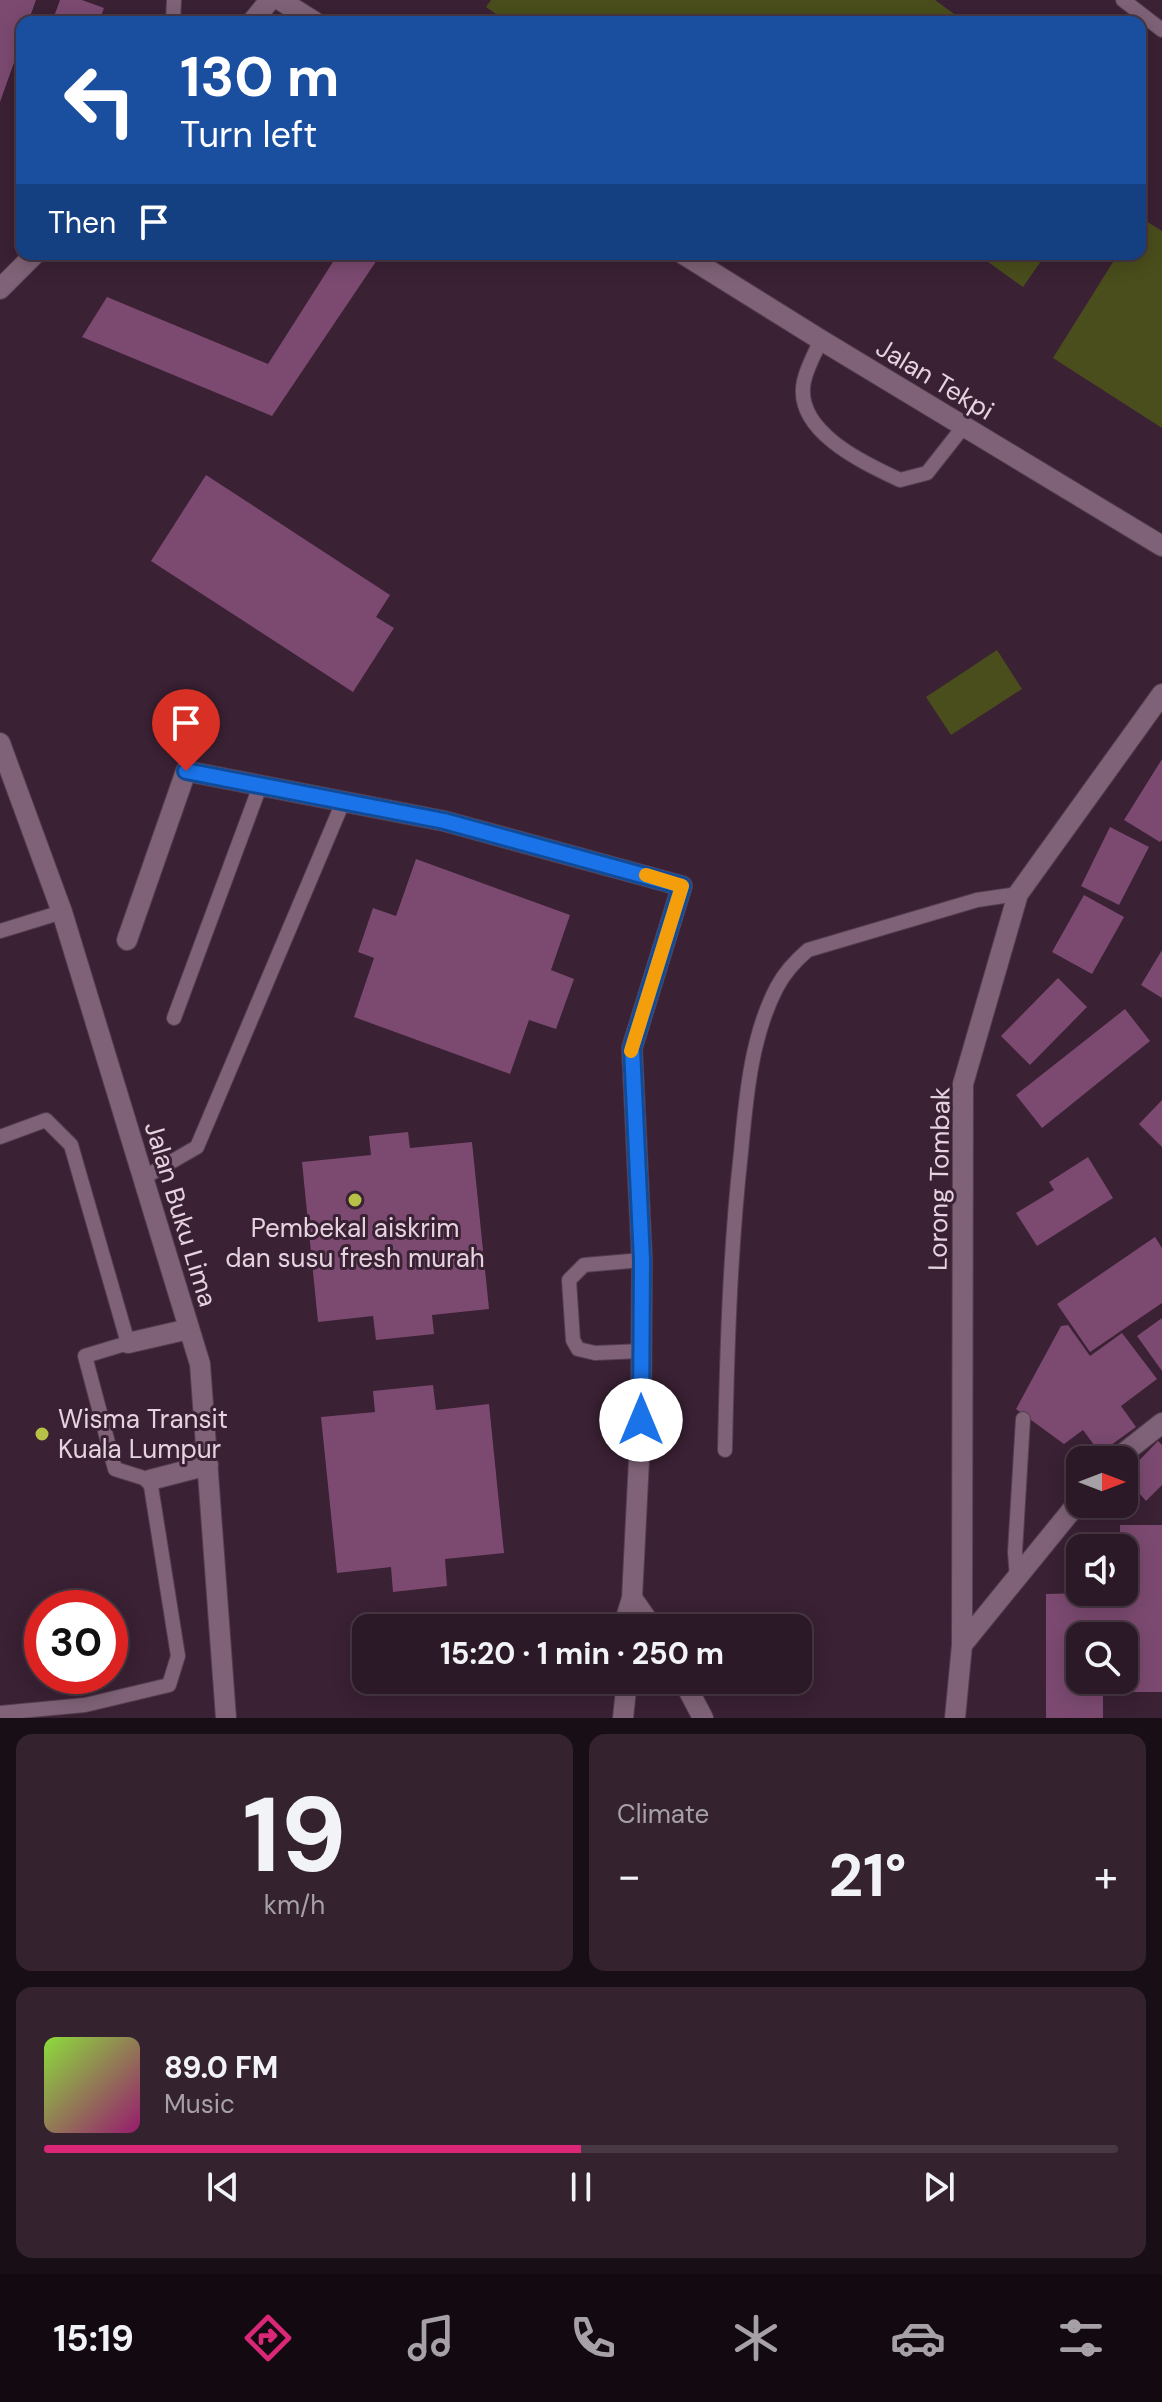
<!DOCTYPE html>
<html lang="en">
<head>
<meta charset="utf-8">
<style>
  :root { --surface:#2c1927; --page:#34222f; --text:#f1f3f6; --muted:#a6a0a7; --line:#483844; --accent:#db2777 }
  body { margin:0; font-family:"DM Sans",sans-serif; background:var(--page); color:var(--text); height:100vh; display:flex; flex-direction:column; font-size:30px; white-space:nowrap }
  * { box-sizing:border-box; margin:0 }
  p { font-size:26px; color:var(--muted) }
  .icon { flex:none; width:44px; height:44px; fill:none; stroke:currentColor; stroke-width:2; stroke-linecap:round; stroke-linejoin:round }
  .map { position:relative; height:1718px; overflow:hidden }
  .side { display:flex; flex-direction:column; gap:16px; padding:16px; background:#180e15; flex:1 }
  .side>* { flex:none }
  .guide { position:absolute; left:16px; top:16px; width:1130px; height:244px; border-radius:16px; box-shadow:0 4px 20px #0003,0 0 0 2px var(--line); background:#1a4fa0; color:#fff; overflow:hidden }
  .needle { width:52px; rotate:90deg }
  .fabs { position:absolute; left:1066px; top:1446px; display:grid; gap:16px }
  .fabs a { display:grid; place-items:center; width:72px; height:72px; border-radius:16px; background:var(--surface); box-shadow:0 4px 20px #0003,0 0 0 2px var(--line); font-size:40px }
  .speed { position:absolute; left:24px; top:1590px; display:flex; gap:16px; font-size:40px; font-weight:700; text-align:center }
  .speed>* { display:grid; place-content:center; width:104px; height:104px; border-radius:50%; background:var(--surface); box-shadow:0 4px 20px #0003,0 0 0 2px var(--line); line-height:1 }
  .speed .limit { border:12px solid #d22; background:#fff; color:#111 }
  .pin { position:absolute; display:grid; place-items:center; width:68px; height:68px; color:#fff; margin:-82px -34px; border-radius:50% 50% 50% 0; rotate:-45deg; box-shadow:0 0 8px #0007 }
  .pin .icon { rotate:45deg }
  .me { position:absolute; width:88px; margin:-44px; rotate:0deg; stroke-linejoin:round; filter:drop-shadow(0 0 6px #0008) }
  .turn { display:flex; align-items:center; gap:28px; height:168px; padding:0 32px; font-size:36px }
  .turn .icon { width:104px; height:104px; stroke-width:2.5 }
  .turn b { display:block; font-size:56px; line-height:68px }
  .then { display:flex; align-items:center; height:76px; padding:0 32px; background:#0003; gap:16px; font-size:30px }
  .big { font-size:60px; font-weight:700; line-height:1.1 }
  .side .card { flex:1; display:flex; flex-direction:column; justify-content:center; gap:12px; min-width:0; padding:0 28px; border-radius:16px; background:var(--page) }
  .side .dial { align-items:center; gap:0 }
  .dial b { font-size:104px; line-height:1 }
  .song { display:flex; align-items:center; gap:24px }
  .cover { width:96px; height:96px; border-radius:12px; background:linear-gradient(135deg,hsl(90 70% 55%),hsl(320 70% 35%)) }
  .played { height:8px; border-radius:4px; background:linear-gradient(90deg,var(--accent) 50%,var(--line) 50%) }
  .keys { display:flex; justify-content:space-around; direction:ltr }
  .heat { display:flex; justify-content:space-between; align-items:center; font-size:44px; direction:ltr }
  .side .tiles { flex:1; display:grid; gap:16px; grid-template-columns:1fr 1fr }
  .card:last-child { grid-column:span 2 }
  .trip { position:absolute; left:352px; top:1614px; width:460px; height:80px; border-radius:16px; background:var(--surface); box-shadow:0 4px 20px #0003,0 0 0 2px var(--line); font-weight:700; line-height:80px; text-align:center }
  .dock { display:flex; height:128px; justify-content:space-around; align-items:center; background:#120a10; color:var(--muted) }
  .dock .icon { width:56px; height:56px }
  .dock .active { color:var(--accent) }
  .dock b { font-size:36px; color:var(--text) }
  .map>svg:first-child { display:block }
  .green { fill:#4a4e1c }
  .building { fill:#7c4a71; fill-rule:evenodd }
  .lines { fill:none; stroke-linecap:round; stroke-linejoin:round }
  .lane-casing { stroke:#533e4e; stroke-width:16 }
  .street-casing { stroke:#533e4e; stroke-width:22 }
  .lane { stroke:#7f6277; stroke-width:14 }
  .street { stroke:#7f6277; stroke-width:20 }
  .route-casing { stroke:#114b97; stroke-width:20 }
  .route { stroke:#1a73e8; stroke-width:14 }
  .slow { stroke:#f59e0b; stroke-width:14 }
  .poi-dot { fill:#b8c147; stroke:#3a2134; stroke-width:3 }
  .labels { text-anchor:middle; stroke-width:6; stroke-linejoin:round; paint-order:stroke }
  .street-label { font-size:26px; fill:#e5d4e0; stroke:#3a2134 }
  .poi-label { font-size:26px; fill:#e5d4e0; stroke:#3a2134 }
</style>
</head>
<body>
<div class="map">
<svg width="1162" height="1718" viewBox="0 0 1162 1718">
  <rect width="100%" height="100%" fill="#3a2134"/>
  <path class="green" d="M491 0H935L965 22H507L486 7Z
    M1141 218 1162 231V428L1053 358 1118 254H1140Z
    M977 254H1046L1023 287Z
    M997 650 1022 689 951 735 926 697Z"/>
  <path class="building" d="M0 0H36L28 22H22V40L0 102Z
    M60 0H82L104 8 99 22H52Z
    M338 254H381L272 416 82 337 107 297 268 364Z
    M206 475 390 595 376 617 394 628 353 692 151 561Z
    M1162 759V840L1160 842 1124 820Z
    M1110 827 1149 847 1119 905 1081 886Z
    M416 859 570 915 551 970 574 979 556 1029 529 1020 510 1074 354 1017 374 958 358 952 373 908 396 916Z
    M1084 895 1124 917 1092 974 1052 952Z
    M1162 950V998L1141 985Z
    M1058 978 1087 1007 1030 1065 1001 1036Z
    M1125 1009 1150 1041 1042 1128 1016 1095Z
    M1162 1100V1147L1139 1124Z
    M408 1132 410 1148 472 1142 489 1309 432 1315 434 1334 376 1340 373 1316 318 1322 302 1162 371 1155 369 1136Z
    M1088 1157 1113 1198 1037 1246 1016 1213 1054 1190 1049 1182Z
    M1155 1237 1162 1248V1303L1090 1352 1057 1304Z
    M1162 1318V1371L1137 1336Z
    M1068 1325 1090 1356 1122 1333 1157 1379 1121 1406 1136 1427 1100 1453 1083 1430 1064 1444 1016 1409 1061 1326Z
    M433 1385 436 1410 489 1404 504 1553 445 1559 447 1586 393 1592 391 1567 337 1573 321 1417 375 1412 373 1391Z
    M1158 1441 1162 1445V1485L1146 1501 1124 1476Z
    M1120 1525H1162V1692H1103V1718H1046V1594L1124 1592V1548H1120ZM1080 1636H1124V1680H1080Z"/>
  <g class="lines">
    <g class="lane-casing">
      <path id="lane" d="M1123 0 1162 30
        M173 22 174 0
        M821 340C815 353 807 367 804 381 793 431 864 463 900 480L927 473 964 426
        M0 931 62 912
        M174 1018 260 786
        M0 1137 46 1120 71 1145 128 1343 85 1356 115 1469 150 1480 178 1656 169 1685 85 1705 0 1713
        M143 1178 197 1147 343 802
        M642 1260 584 1265 569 1280 573 1340 578 1349 595 1353 642 1351
        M725 1450C727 1351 730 1251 741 1152 746 1098 751 1036 777 987 785 972 795 961 808 950L977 900 1018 894
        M1017 1578 1015 1552 1023 1419"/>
    </g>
    <g class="street-casing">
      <path id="street" d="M280 0 315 22
        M252 22 270 0
        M683 254 821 340 1162 546
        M0 289 35 254
        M0 743 62 912 200 1364 226 1718
        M127 940 186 771 444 821 682 886 632 1048 642 1260 641 1420 632 1598 623 1628
        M128 1343 189 1329
        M1115 1460 1162 1423
        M150 1480 208 1465
        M632 1598 653 1628
        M962 1645 1080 1500
        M683 1680 703 1718
        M623 1718 627 1680
        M955 1718 962 1645 963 1084 1018 894 1162 694"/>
    </g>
    <use href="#lane" class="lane"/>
    <use href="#street" class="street"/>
  </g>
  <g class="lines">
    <g class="route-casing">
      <path id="route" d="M186 771 444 821 682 886 632 1048 642 1260 641 1420"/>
    </g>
    <use href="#route" class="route"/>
    <path class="slow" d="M631 1051 682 886 646 875"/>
  </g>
  <g class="poi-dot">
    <circle cx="355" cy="1200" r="8"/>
    <circle cx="42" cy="1434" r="8"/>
  </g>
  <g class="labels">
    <g class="street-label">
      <text transform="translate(935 379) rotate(31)" y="9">Jalan Tekpi</text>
      <text transform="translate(939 1179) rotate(-89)" y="9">Lorong Tombak</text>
      <text transform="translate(181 1214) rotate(73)" y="9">Jalan Buku Lima</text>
    </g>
    <g class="poi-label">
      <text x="355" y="1237">Pembekal aiskrim<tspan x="355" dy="30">dan susu fresh murah</tspan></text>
      <text x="58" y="1428" text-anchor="start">Wisma Transit<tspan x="58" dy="30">Kuala Lumpur</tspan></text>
    </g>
  </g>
</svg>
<div class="fabs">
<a><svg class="needle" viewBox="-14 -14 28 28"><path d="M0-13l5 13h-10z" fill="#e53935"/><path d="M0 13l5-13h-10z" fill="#a6a0a7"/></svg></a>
<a><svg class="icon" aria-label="sound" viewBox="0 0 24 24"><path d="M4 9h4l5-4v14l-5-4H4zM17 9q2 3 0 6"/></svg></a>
<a><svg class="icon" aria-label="search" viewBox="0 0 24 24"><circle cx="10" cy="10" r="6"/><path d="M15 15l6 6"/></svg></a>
</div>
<div class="speed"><div class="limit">30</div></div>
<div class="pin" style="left:186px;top:771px;background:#d93025"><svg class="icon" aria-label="arrive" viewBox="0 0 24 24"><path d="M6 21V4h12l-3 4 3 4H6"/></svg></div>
<svg class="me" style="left:641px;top:1420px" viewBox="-20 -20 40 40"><circle r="19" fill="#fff"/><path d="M0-13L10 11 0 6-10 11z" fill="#1a73e8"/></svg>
<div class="trip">15:20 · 1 min · 250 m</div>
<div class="guide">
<div class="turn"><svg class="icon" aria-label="left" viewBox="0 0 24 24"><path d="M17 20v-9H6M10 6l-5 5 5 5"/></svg><div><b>130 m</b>Turn left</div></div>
<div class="then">Then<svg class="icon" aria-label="arrive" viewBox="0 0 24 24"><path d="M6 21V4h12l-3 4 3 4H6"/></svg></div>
</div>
</div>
<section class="side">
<div class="tiles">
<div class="card dial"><b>19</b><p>km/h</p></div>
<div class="card"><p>Climate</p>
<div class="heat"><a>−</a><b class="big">21°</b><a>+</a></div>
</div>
<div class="card">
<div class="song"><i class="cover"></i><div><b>89.0 FM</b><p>Music</p></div></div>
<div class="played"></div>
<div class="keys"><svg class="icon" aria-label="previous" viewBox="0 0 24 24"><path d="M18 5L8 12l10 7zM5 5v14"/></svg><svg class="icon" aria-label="pause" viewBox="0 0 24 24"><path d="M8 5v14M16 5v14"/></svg><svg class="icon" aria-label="next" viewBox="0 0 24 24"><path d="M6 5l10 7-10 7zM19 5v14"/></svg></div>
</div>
</div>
</section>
<nav class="dock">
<b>15:19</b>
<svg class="icon active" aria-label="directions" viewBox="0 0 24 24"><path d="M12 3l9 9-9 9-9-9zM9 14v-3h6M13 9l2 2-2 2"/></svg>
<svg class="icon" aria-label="music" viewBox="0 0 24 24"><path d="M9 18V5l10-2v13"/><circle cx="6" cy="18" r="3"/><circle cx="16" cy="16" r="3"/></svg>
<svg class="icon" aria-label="phone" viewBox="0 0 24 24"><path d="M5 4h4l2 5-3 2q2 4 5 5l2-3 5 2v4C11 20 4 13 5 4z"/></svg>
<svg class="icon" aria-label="climate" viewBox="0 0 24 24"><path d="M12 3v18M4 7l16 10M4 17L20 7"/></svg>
<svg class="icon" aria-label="car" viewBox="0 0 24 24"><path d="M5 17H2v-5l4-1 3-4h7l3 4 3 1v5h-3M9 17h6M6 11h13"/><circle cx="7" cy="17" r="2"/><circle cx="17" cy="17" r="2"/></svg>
<svg class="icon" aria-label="filters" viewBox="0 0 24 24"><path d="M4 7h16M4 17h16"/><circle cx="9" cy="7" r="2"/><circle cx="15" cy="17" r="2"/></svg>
</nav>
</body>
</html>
